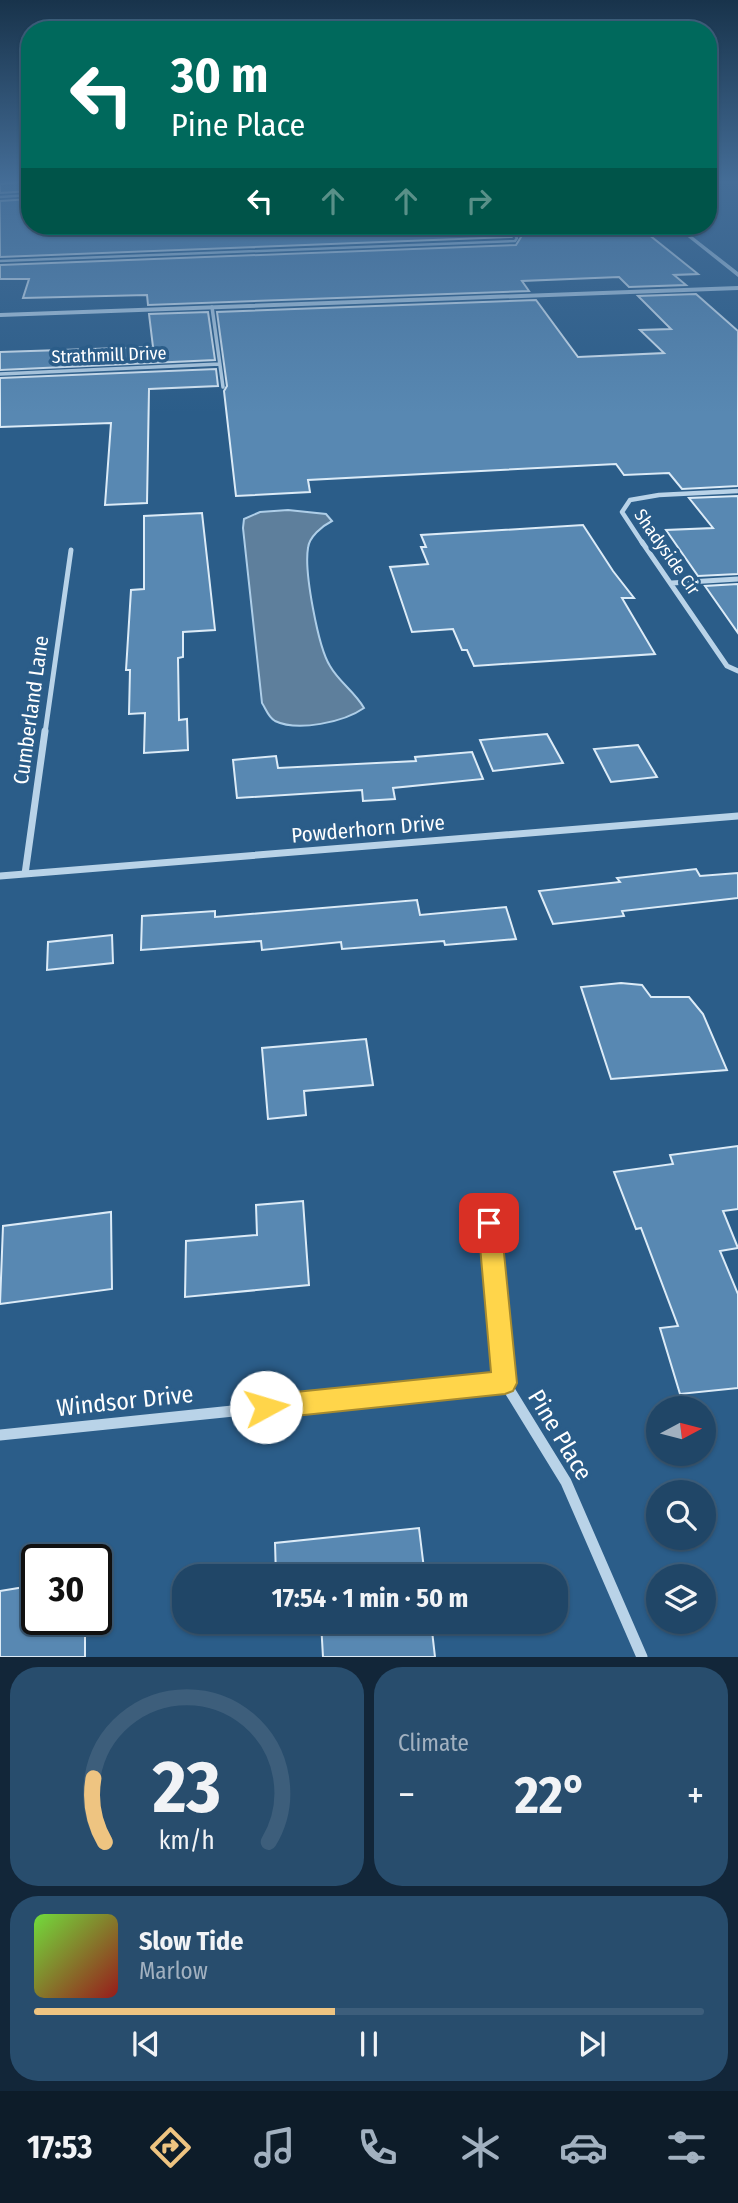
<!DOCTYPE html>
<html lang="en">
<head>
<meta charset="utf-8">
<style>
  :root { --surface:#204667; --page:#284d6d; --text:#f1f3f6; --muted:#a2b1c0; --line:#3d5e7b; --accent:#eec481 }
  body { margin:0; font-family:"Fira Sans Condensed",sans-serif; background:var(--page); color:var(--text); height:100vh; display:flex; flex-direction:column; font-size:26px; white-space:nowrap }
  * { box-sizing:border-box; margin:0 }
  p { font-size:23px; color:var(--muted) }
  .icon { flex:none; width:38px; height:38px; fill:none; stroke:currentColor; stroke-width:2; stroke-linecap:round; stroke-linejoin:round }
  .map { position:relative; height:1657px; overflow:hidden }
  .panel { display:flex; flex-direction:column; gap:10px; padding:10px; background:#122639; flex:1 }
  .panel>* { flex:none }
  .hud { position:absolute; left:21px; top:21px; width:696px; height:214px; border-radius:28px; box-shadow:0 2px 5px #0004,0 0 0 2px var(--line); background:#00695c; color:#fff; overflow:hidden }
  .needle { width:46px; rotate:83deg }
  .tools { position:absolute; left:646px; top:1396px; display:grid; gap:14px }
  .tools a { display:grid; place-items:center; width:70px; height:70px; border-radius:50%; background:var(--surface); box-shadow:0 2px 5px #0004,0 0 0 2px var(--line); font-size:35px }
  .speed { position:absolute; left:21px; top:1544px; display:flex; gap:14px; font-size:35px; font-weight:700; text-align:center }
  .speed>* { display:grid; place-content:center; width:91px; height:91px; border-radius:50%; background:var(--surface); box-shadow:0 2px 5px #0004,0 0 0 2px var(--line); line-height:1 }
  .speed .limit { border:4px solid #111; border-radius:10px; background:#fff; color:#111 }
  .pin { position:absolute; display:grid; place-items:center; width:60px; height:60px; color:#fff; margin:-30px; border-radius:14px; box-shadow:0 4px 10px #0006 }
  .me { position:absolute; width:77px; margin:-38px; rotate:84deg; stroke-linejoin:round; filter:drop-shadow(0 0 5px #0008) }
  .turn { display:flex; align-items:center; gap:24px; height:147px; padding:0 35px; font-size:32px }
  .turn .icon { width:91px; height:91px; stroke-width:2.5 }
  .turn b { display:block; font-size:49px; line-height:60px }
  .lanes { display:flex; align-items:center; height:66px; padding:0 35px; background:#0003; justify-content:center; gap:35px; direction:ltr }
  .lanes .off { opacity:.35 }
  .big { font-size:52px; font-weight:700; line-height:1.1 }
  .panel .widget { flex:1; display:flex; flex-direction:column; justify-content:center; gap:10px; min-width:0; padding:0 24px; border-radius:28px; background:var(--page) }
  .panel .dial { align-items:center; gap:0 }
  .dial svg { height:182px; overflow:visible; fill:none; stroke:var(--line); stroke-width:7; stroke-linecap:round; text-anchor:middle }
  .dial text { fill:var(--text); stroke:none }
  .song { display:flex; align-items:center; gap:21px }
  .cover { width:84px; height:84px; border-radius:10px; background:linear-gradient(135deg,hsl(100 70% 55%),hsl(0 70% 35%)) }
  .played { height:7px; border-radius:4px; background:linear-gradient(90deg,var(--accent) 45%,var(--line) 45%) }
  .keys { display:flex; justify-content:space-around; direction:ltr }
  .heat { display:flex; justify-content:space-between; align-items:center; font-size:38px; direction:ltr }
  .panel .tiles { flex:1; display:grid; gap:10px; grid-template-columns:1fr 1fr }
  .widget:last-child { grid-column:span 2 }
  .trip { position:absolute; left:172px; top:1564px; width:396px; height:70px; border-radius:28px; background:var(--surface); box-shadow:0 2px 5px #0004,0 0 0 2px var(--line); font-weight:700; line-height:70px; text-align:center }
  .tab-bar { display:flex; height:112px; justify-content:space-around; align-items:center; background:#0d1c29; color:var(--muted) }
  .tab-bar .icon { width:49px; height:49px }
  .tab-bar .on { color:var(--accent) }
  .tab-bar b { font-size:32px; color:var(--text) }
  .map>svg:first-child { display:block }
  .water { fill:#5e7f9c; stroke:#aecee8; stroke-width:2 }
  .building { fill:#5888b2; stroke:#dcebf7; stroke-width:2 }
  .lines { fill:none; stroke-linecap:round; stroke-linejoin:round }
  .minor-far6 { stroke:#b9d3e8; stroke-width:2.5 }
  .minor-far5 { stroke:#b9d3e8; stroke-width:3.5 }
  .minor-far4 { stroke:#b9d3e8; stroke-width:4.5 }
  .minor-far3 { stroke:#b9d3e8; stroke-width:5 }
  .minor-far2 { stroke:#b9d3e8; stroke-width:7 }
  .minor-far1 { stroke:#b9d3e8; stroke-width:9 }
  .minor { stroke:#b9d3e8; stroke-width:11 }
  .tertiary { fill:#b9d3e8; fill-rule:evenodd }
  .route { fill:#ffd54a; stroke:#a68a30; stroke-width:2 }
  .labels { text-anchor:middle; stroke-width:7; stroke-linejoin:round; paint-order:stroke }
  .far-street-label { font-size:18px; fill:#fff; stroke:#2b5d89 }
  .street-label { font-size:21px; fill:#fff; stroke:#2b5d89 }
  .near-street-label { font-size:24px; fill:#fff; stroke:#2b5d89 }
</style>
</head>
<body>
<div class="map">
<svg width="738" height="1657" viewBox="0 0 738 1657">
  <rect width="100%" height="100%" fill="#2b5d89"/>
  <path class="water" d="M288 510 326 514 332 521C322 526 309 537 308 548 304 571 318 647 330 666 339 682 355 692 364 708 344 722 298 732 275 721 268 717 266 709 262 703L243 528 244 519 260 512Z"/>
  <path class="building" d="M30 181V191L0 193V184Z
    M30 199V226H198L199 235 315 232 311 226H502L511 237 0 257V201Z
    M511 226H638L698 274 674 275 686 285 629 287 619 277 522 281 529 291 148 305 147 295 23 298 29 279H0V265L516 245 521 237Z
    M696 294 738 331V486L682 489 669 473 624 475 616 464 308 480 310 492 236 496 224 391 227 386 217 312 536 300 578 357 664 353 640 330 671 329 638 296Z
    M208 312 215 360 0 370V352L153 347 149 314Z
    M216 369 218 386 149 389 147 503 105 505 111 423 0 427V378Z
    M738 496V574L698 576 666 530 713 528 689 498Z
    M202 513 215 630 183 632V657L178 658 179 720 187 719 188 750 144 753 145 713 129 714 130 670H126L131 590 144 589V516Z
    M583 525 613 571 634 598H622L655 654 474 666 467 650H462L453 629 412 632 390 567 428 564 421 547H426L421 535Z
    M738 584V633L705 586Z
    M547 734 563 763 493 771 480 740Z
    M638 745 657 777 611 782 594 749Z
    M472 752 483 779 393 788 395 799 363 801 362 790 237 798 233 760 276 756 278 768 416 761 415 757Z
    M696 869 700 876 738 873V898L622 911 624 916 553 924 539 891 620 882 617 878Z
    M417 900 420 915 506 907 516 939 445 945 444 941 342 949 341 942 262 950 261 941 141 950 142 916 215 911V917Z
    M112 935 113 963 47 970 48 942Z
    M621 983 642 985 651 997H689L703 1014 727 1070 611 1079 581 987Z
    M366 1039 373 1085 304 1091 306 1115 268 1119 262 1048Z
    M738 1146V1209L723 1211 738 1248 720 1251 738 1294V1388L680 1394 660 1328 678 1326 641 1228 636 1229 614 1172 673 1164 670 1155Z
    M303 1201 309 1285 185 1297 186 1241 257 1235 256 1205Z
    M111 1212 112 1289 0 1304 3 1226Z
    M419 1528 425 1577H276L275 1543Z
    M37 1585V1619H85V1657H0V1591Z
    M321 1622H431L435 1657H323Z"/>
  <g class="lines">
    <path class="minor-far6" d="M0 197 30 195
      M0 261 515 241 517 238 506 226"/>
    <path class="minor-far5" d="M212 307 223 387
      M0 374 220 364"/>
    <path class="minor-far4" d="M643 544 622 512 630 500 659 495 738 491"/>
    <path class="minor-far3" d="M642 542 727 666 738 671
      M672 583 738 579
      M45 733 71 550"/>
    <path class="minor-far2" d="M25 874 45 731
      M0 876 738 816"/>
    <path class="minor-far1" d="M490 1223 495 1275"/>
    <path class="minor" d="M495 1273 505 1383 566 1482 642 1657
      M0 1435 505 1383"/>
    <path class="tertiary" d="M674 226H679L738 272V277Z
      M738 286V290L0 317V313Z"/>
  </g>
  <linearGradient id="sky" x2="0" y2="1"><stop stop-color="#18334b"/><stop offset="0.44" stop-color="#446d97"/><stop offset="1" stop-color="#446d97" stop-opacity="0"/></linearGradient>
  <rect width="738" height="413" fill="url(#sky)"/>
  <path class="route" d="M489 1214 497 1217 501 1223 517 1383 513 1391 505 1394 266 1419 257 1416 253 1407 257 1399 266 1395 491 1372 478 1223 482 1217Z"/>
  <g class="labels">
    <g class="far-street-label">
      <text transform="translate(109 355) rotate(-2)" y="6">Strathmill Drive</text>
      <text transform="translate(667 552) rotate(55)" y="6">Shadyside Cir</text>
    </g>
    <g class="street-label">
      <text transform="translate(31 710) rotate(-82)" y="7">Cumberland Lane</text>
      <text transform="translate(368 829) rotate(-5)" y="7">Powderhorn Drive</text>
    </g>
    <g class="near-street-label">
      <text transform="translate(125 1401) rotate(-6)" y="8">Windsor Drive</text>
      <text transform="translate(560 1435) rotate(59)" y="8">Pine Place</text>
    </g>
  </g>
</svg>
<div class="tools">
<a><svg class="needle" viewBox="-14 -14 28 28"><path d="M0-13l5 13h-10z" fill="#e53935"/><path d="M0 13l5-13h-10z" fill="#a2b1c0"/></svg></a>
<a><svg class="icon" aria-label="search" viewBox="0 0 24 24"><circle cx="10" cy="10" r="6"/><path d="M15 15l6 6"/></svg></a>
<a><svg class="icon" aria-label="layers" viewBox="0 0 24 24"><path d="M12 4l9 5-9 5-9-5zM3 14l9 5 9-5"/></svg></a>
</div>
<div class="speed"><div class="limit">30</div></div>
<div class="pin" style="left:489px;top:1223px;background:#d93025"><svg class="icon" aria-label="arrive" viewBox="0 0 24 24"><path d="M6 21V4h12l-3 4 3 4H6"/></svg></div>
<svg class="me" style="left:266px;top:1407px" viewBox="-20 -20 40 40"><circle r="19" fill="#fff"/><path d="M0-13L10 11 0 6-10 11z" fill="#ffd54a"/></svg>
<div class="trip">17:54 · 1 min · 50 m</div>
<div class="hud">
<div class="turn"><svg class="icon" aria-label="left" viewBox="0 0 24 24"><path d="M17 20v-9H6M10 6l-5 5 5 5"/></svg><div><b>30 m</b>Pine Place</div></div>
<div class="lanes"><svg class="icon" aria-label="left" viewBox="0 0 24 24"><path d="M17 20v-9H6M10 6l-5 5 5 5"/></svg><svg class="icon off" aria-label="ahead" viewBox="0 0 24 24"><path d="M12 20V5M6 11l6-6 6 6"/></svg><svg class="icon off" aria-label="ahead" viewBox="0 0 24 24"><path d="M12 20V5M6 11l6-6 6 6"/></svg><svg class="icon off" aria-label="right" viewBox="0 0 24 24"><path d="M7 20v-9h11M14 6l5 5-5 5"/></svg></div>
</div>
</div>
<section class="panel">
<div class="tiles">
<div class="widget dial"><svg viewBox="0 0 100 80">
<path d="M14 69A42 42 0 1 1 86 69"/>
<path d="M14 69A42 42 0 0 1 9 41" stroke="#eec481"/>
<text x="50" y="56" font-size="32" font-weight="700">23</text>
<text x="50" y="72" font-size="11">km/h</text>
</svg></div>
<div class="widget"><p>Climate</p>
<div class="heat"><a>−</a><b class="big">22°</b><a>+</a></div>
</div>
<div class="widget">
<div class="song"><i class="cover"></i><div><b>Slow Tide</b><p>Marlow</p></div></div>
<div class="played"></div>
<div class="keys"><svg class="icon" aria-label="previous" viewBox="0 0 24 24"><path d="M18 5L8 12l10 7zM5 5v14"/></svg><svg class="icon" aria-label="pause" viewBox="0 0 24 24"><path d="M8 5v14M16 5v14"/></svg><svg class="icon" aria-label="next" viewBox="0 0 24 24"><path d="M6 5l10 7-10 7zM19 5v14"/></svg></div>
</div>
</div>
</section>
<nav class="tab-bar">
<b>17:53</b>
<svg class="icon on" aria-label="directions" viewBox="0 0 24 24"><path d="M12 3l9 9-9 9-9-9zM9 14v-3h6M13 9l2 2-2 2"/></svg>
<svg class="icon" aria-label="music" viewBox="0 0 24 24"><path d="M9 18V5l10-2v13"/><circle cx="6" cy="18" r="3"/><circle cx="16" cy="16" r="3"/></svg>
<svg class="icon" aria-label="phone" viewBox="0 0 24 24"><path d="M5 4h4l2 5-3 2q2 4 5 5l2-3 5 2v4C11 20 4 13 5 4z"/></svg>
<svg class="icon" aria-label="climate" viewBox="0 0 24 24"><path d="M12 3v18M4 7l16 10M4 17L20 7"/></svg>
<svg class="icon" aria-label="car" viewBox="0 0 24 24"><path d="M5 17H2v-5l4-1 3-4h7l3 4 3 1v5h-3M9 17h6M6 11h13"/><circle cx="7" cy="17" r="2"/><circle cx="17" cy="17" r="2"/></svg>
<svg class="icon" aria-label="filters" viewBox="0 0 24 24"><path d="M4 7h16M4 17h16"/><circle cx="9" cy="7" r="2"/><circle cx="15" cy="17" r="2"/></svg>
</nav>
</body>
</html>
